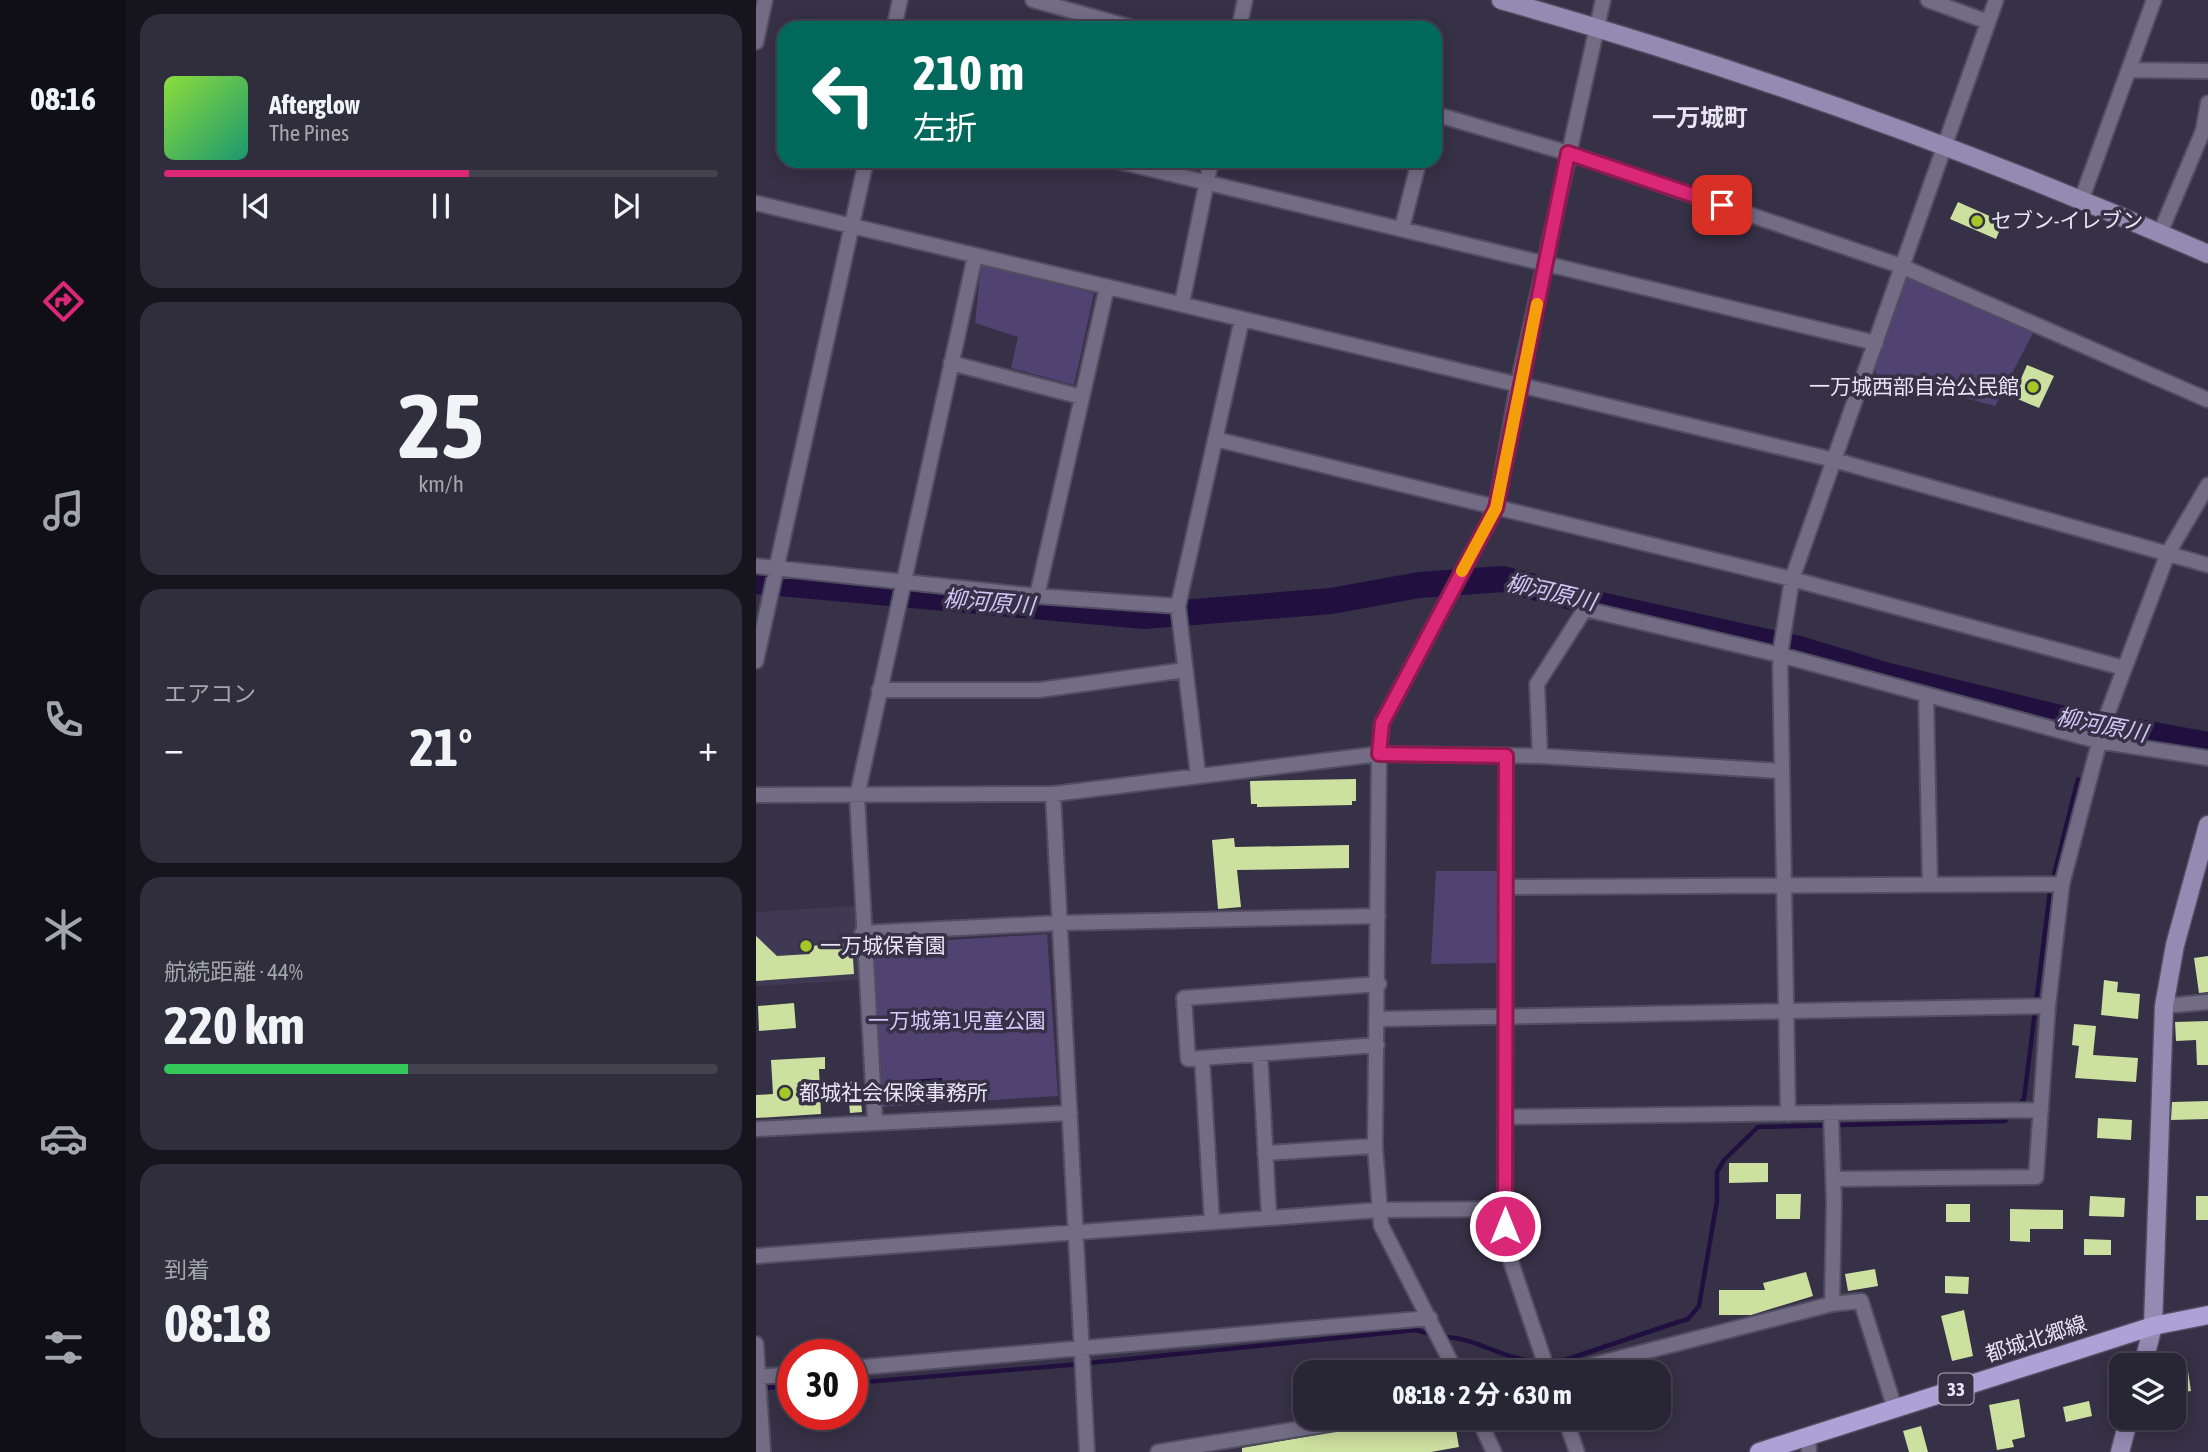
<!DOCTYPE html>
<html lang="ja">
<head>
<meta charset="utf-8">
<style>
  :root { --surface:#282534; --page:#302d3c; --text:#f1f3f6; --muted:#a5a5ac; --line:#44424f; --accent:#db2777 }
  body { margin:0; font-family:"Asap Condensed","Noto Sans JP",sans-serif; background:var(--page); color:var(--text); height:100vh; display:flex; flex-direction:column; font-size:26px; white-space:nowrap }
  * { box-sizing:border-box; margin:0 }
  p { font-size:23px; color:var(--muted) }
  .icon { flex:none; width:38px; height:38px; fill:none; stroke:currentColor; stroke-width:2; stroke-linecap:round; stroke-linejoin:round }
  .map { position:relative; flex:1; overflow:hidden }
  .details { display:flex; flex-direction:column; gap:14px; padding:14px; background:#16141d; width:630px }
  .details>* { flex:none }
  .top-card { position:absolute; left:21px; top:21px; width:665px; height:147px; border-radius:21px; box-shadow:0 4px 18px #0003,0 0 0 2px var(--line); background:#00695c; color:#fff; overflow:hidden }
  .fabs { position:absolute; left:1353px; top:1353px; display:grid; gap:14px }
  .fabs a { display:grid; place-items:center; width:77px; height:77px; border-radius:14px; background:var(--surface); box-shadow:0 4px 18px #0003,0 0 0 2px var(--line); font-size:35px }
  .speed { position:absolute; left:21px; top:1339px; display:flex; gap:14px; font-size:35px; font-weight:700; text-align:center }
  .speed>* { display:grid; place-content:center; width:91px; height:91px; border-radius:50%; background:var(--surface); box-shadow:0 4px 18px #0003,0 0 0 2px var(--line); line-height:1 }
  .speed .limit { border:10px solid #d22; background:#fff; color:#111 }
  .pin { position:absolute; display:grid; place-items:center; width:60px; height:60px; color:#fff; margin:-30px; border-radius:14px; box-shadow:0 4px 10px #0006 }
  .me { position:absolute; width:77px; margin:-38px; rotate:0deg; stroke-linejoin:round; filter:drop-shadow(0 0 5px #0008) }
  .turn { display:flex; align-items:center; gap:24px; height:147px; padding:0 21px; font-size:32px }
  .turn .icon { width:91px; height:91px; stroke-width:2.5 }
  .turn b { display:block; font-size:49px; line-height:60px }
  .big { font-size:52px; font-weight:700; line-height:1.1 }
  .details .tile { flex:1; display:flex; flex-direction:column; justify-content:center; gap:10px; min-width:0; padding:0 24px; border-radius:21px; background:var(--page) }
  .details .dial { align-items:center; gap:0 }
  .dial b { font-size:91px; line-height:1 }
  .song { display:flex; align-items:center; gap:21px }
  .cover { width:84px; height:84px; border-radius:10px; background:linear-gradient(135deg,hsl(90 70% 55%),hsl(160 70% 35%)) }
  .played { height:7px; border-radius:4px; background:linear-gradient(90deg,var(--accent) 55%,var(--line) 55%) }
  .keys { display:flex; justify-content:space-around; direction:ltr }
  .heat { display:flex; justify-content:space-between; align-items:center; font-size:38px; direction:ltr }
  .charge { height:10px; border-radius:5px; background:linear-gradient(90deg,#34c759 44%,var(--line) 0) }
  .trip { position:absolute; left:537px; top:1360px; width:378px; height:70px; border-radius:21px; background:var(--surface); box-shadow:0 4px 18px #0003,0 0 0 2px var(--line); font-weight:700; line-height:70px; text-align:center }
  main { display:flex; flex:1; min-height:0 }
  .tab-bar { display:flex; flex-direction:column; width:126px; justify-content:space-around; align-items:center; background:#100f15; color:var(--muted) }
  .tab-bar .icon { width:49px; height:49px }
  .tab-bar .on { color:var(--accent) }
  .tab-bar b { font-size:32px; color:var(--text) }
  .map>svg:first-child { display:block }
  .built { fill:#403954 }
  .green { fill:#504372 }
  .water { fill:#210f40 }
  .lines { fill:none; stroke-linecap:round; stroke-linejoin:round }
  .stream { stroke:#210f40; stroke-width:4.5 }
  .river { stroke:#210f40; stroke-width:26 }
  .building { fill:#cce0a0 }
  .street-casing { stroke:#524e62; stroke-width:18 }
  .secondary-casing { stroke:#524e62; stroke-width:21 }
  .primary-casing { stroke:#524e62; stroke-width:21 }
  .street { stroke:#726c85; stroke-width:14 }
  .secondary { stroke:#948ab2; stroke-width:18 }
  .primary { stroke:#aea1d5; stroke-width:18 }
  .route-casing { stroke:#8e194d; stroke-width:18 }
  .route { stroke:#db2777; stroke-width:12 }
  .slow { stroke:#f59e0b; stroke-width:12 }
  .poi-dot { fill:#a4c825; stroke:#363146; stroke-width:2.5 }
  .labels { text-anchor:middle; stroke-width:7; stroke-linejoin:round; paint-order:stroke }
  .shield { fill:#363146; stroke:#b3b0bf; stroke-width:2 }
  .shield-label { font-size:19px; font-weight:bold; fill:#e8e6f3 }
  .poi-label { font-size:21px; fill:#e8e6f3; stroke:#363146; text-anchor:start }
  .park-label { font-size:21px; fill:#d6cafd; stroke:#363146 }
  .street-label { font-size:21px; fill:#e8e6f3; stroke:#363146 }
  .water-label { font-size:23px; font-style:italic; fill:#d2c6f8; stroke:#363146 }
  .quarter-label { font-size:24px; font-weight:bold; fill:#e8e6f3; stroke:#363146 }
</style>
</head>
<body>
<main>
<nav class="tab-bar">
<b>08:16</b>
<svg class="icon on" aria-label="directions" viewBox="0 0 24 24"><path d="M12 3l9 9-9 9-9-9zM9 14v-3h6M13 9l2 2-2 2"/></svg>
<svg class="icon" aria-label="music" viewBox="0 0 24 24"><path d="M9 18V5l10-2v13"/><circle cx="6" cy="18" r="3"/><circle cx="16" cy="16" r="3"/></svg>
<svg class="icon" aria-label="phone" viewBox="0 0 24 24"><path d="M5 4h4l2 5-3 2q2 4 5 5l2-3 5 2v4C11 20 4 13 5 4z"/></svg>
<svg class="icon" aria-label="climate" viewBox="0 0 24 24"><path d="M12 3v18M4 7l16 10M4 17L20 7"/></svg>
<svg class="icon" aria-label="car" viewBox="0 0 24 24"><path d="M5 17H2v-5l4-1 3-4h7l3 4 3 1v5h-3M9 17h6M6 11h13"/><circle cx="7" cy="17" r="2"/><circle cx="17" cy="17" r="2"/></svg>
<svg class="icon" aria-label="filters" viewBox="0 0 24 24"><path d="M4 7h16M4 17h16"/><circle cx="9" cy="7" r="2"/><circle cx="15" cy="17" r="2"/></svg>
</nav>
<section class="details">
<div class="tile">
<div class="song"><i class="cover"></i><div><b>Afterglow</b><p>The Pines</p></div></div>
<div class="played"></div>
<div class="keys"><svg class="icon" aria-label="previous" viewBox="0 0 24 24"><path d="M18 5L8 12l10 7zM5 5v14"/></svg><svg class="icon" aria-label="pause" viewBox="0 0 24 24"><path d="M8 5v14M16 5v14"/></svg><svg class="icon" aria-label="next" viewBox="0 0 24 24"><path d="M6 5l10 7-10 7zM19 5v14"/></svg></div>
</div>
<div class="tile dial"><b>25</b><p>km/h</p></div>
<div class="tile"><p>エアコン</p>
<div class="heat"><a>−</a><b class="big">21°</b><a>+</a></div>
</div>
<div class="tile"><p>航続距離 · 44%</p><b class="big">220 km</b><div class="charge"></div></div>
<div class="tile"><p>到着</p><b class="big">08:18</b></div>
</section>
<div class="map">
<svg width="1452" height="1452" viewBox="0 0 1452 1452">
  <rect width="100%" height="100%" fill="#363146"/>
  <path class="built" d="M98 906 102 980 0 986V912Z"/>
  <path class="green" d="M225 265 338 293 318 385 255 368 262 337 219 323Z
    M1155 277 1277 333 1239 406 1120 374 1119 367 1148 280Z
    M680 871H744V963L675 964Z
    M291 934 302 1096 123 1107 113 945Z"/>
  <path class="water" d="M186 1078 187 1100 133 1102 132 1081Z"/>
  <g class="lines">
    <path class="stream" d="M1262 1106 1268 1099 1294 891 1322 779
      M685 1337C720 1336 749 1362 784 1361
      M793 1360H809L916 1324 932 1319 943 1306 961 1201V1172L968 1160 1002 1127 1249 1121 1254 1115
      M96 1383 313 1365 660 1330 677 1335
      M4 1388 37 1386"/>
    <path class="river" d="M0 581 388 616 575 601 663 585 747 579 853 607 1043 649 1132 676 1300 717 1452 745"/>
  </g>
  <path class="building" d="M1202 202 1247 222 1240 239 1194 219Z
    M1271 365 1298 376 1283 408 1257 397Z
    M600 779V801H596V805L501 807V804H495L494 781Z
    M478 838 479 847 593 845V868L481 870 485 907 462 909 456 840Z
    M0 936 21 956 54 954V946L96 943 98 974 0 981Z
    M1452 956V992L1443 993 1438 958Z
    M1348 980 1362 982 1361 992 1384 994 1382 1019 1345 1015Z
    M38 1003 40 1028 3 1031 2 1006Z
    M1452 1021V1065H1441L1440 1040 1420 1041 1419 1022Z
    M1318 1024 1340 1026 1337 1055 1382 1058 1380 1082 1319 1078 1323 1046 1316 1045Z
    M69 1057V1069H63L65 1114 0 1118V1095L17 1094 15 1060Z
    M103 1081 106 1112 94 1113 91 1082Z
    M1452 1101V1119L1415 1120 1416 1102Z
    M1342 1118 1376 1120 1375 1140 1341 1138Z
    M973 1163H1012V1182L973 1183Z
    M1020 1194H1045L1044 1219H1020Z
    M1334 1196 1369 1198 1368 1217 1333 1216Z
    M1440 1196H1452V1220H1440Z
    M1190 1204H1214V1222H1190Z
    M1254 1209 1307 1210V1229H1274V1242L1254 1241Z
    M1328 1239 1355 1240V1255H1328Z
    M1119 1269 1122 1286 1092 1291 1089 1274Z
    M1050 1272 1057 1296 995 1315H963V1290H1009L1007 1283Z
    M1189 1276 1213 1277 1212 1294 1189 1293Z
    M1208 1310 1217 1356 1196 1361 1185 1316Z
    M1432 1371 1435 1391 1418 1394V1373Z
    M1263 1399 1269 1437 1256 1440 1258 1447 1241 1450 1233 1405Z
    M1333 1401 1336 1416 1310 1422 1307 1407Z
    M657 1418H667L668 1421 698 1418 703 1447 675 1452H486V1448Z
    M1165 1426 1172 1452H1153L1147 1431Z"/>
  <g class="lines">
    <g class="street-casing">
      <path id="street" d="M277 0 377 28
        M1172 0 1232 22
        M138 28 144 0
        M483 28 489 0
        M0 42 9 0
        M1373 70 1452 71
        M679 114 812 153 1145 266 1452 400
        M361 161 1120 343
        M1326 198 1398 0
        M0 203 1078 460 1452 565
        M646 228 663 161
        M1404 233 1447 131 1452 103
        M426 303 455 161
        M195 363 326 397
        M459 439 1036 579 1368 668
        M0 566 281 596 422 606
        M281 596 351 287
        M0 661 110 161
        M123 690H283L429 670
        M1170 695 1174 883
        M750 756 749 1244 792 1372
        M784 756 781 684 829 609 1024 655 1342 741 1452 758
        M442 775 422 606 486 319
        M297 794 331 1452
        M0 795 297 794 623 754 784 756 1025 771
        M752 887 1306 884
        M106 933 303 923 622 916
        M1408 1006 1452 1002
        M622 1019 1292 1006
        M504 1054 513 1217
        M446 1058 432 1059 428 998 623 984
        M1032 1114 1024 655 1036 579 1240 0
        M1075 1115 1078 1202 1076 1304
        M750 1117 1284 1110
        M119 1122 101 796 219 256
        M0 1129 314 1113
        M509 1153 619 1146
        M1078 1179 1280 1177 1292 1006 1306 884 1349 720 1412 553 1452 485
        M456 1222 446 1058 621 1045
        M0 1256 622 1210 749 1209
        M0 1344 7 1452
        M96 1368 674 1318
        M700 1372 625 1225 619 1146 623 754 626 723 740 508 762 384 847 0
        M809 1372 1076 1304 1105 1301 1139 1409
        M2 1377 37 1374
        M722 1418 738 1452
        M809 1418 821 1452
        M1052 1437 1053 1452
        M402 1452 610 1418"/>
    </g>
    <g class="secondary-casing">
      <path id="secondary" d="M745 0C990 69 1220 152 1452 254
        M1387 1365 1397 1326 1408 1006 1419 945 1452 825
        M1364 1452 1373 1418"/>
    </g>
    <g class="primary-casing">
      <path id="primary" d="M1003 1452 1397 1326 1452 1315"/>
    </g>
    <use href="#street" class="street"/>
    <use href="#secondary" class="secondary"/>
    <use href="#primary" class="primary"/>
  </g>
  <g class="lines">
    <g class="route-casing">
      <path id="route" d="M749 1226 750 756 623 754 626 723 740 508 812 153 966 205"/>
    </g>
    <use href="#route" class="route"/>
    <path class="slow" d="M706 571 740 508 781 304"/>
  </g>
  <g class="poi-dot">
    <circle cx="1221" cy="221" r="7"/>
    <circle cx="1277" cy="387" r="7"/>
    <circle cx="50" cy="946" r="7"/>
    <circle cx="29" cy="1093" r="7"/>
  </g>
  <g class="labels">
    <rect class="shield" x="1182.5" y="1373.5" width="35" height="31" rx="5"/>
    <g class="shield-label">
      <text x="1200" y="1396">33</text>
    </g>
    <g class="poi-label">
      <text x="1235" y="228">セブン-イレブン</text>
      <text x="1263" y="394" text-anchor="end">一万城西部自治公民館</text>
      <text x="64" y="953">一万城保育園</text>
      <text x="43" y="1100">都城社会保険事務所</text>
    </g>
    <g class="park-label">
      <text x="201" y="1028">一万城第1児童公園</text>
    </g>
    <g class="street-label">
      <text transform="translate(1280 1339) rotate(-18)" y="7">都城北郷線</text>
    </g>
    <g class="water-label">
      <text transform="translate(795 592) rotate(13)" y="8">柳河原川</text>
      <text transform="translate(233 602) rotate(5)" y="8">柳河原川</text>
      <text transform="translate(1346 725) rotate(11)" y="8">柳河原川</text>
    </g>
    <g class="quarter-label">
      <text x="944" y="126">一万城町</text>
    </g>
  </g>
</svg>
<div class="fabs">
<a><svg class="icon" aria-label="layers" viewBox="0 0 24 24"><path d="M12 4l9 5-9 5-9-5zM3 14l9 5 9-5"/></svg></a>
</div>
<div class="speed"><div class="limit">30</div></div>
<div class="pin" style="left:966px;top:205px;background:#d93025"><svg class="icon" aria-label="arrive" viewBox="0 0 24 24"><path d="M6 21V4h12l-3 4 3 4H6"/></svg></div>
<svg class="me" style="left:749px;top:1226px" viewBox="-20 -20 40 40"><circle r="17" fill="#db2777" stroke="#fff" stroke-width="3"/><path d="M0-11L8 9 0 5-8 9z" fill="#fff"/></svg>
<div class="trip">08:18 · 2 分 · 630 m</div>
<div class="top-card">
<div class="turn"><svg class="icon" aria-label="left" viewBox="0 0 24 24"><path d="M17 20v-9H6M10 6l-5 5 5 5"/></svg><div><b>210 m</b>左折</div></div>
</div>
</div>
</main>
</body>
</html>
